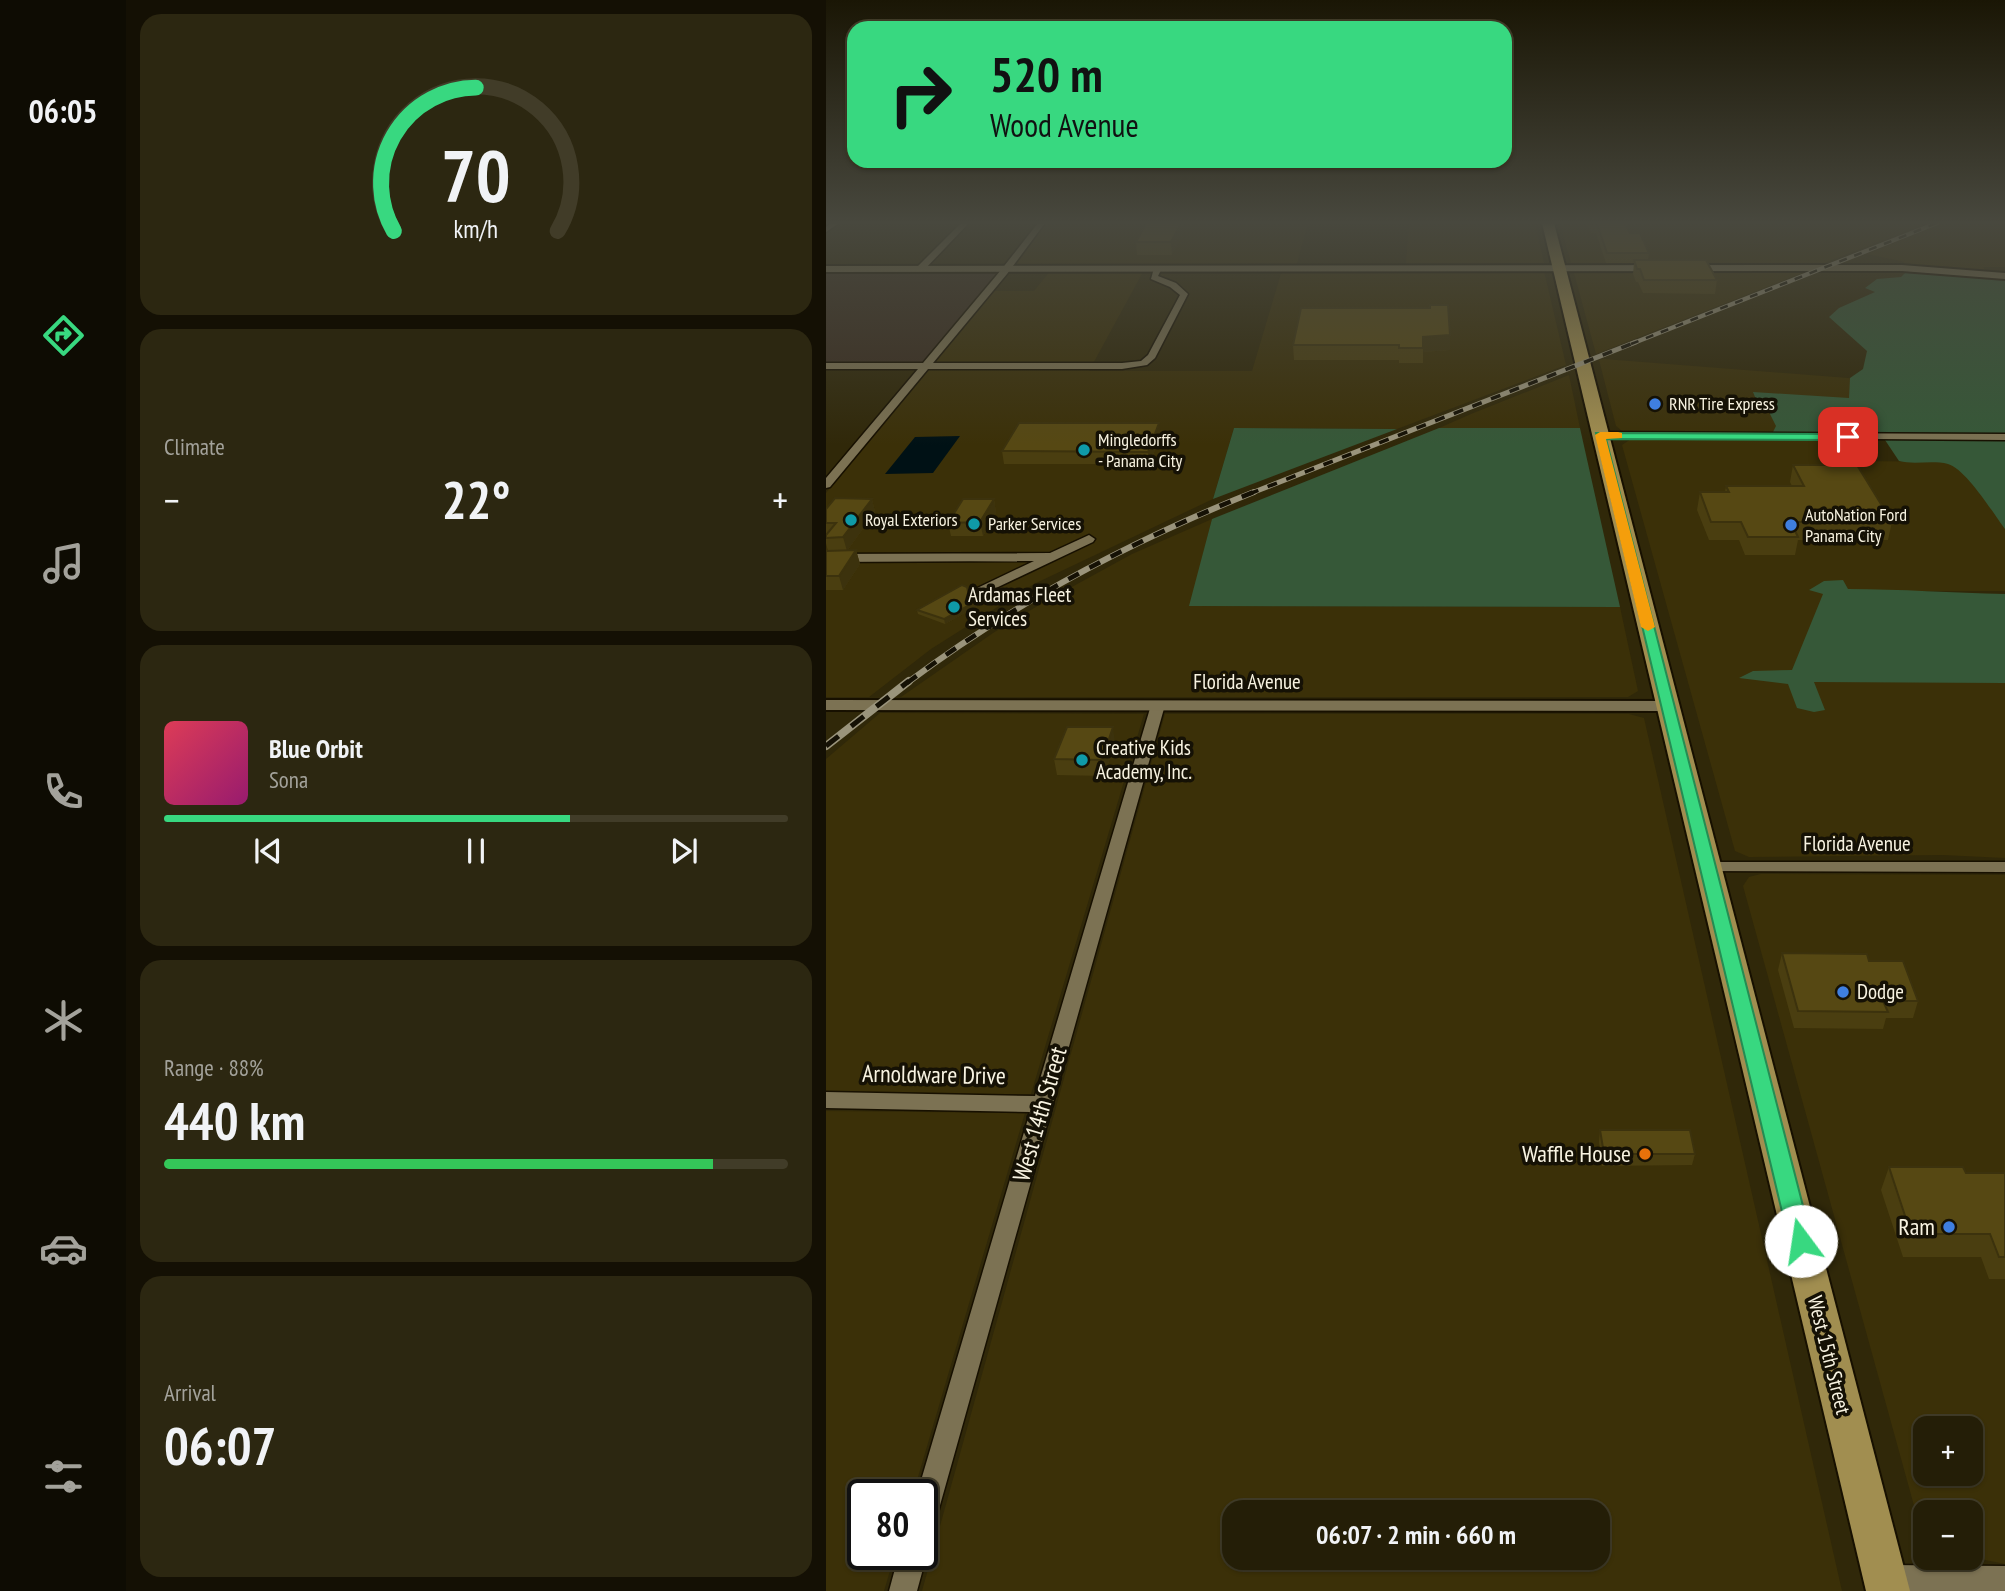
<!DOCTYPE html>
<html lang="en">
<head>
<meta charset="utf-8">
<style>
  :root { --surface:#241e07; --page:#2c2711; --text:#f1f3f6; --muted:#a3a29b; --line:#413c28; --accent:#38d880 }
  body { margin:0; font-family:"PT Sans Narrow",sans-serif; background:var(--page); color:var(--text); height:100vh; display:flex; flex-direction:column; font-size:26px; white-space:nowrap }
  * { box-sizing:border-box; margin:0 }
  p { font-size:23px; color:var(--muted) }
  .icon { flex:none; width:38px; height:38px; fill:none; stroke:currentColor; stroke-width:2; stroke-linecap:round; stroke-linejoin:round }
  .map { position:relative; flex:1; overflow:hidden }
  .side { display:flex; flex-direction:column; gap:14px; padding:14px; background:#141004; width:700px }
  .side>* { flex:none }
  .banner { position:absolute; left:21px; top:21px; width:665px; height:147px; border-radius:21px; box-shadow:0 2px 5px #0004,0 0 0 2px var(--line); background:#38d880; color:#111; overflow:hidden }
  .controls { position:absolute; left:1087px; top:1416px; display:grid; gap:14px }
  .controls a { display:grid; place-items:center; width:70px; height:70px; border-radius:14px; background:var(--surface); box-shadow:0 2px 5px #0004,0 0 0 2px var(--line); font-size:35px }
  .speed { position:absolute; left:21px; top:1479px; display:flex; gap:14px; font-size:35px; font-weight:700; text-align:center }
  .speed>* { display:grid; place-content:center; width:91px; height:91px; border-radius:50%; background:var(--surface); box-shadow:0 2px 5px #0004,0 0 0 2px var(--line); line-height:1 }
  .speed .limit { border:4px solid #111; border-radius:10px; background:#fff; color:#111 }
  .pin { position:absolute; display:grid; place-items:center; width:60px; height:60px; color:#fff; margin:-30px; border-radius:14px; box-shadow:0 4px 10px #0006 }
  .me { position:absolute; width:77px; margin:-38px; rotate:346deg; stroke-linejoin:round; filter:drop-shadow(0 0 5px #0008) }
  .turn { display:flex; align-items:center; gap:24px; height:147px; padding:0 28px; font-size:32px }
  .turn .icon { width:91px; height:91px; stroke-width:2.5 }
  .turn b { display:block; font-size:49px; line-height:60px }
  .big { font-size:52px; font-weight:700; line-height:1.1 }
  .side .widget { flex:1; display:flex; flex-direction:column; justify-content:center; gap:10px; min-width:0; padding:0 24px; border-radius:21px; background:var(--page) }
  .side .dial { align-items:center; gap:0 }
  .dial svg { height:182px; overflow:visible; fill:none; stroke:var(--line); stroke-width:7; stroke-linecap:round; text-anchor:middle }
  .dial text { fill:var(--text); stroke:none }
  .song { display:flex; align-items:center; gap:21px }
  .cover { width:84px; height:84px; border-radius:10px; background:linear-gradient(135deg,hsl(350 70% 55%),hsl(320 70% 35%)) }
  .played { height:7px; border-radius:4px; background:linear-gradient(90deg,var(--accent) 65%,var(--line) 65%) }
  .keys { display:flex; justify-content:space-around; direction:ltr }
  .heat { display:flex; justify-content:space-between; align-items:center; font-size:38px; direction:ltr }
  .charge { height:10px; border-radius:5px; background:linear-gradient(90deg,#34c759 88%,var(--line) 0) }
  .trip { position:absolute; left:396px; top:1500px; width:388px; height:70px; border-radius:21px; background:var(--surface); box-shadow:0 2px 5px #0004,0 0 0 2px var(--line); font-weight:700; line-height:70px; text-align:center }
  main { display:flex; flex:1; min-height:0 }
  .tab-bar { display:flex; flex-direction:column; width:126px; justify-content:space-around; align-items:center; background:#0e0c03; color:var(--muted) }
  .tab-bar .icon { width:49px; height:49px }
  .tab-bar .active { color:var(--accent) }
  .tab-bar b { font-size:32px; color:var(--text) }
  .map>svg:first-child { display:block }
  .built { fill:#3b3008; fill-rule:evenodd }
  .education { fill:#3a2d20 }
  .green { fill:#365838 }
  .water { fill:#001115 }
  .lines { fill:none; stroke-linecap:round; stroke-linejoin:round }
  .minor-casing { stroke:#171000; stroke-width:3 }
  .tertiary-casing { stroke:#171000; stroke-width:4 }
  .trunk-casing { stroke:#171000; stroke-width:4 }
  .minor { fill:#7c7253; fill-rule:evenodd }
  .tertiary { fill:#7c7253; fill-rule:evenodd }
  .trunk { fill:#a18e50; fill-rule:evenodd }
  .rail-far3-casing { stroke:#9a947c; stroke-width:4.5 }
  .rail-far2-casing { stroke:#9a947c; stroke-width:5 }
  .rail-far1-casing { stroke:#9a947c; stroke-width:6 }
  .rail-casing { stroke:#9a947c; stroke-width:8 }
  .rail-far3 { stroke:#151105; stroke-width:2.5; stroke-dasharray:8; stroke-linecap:butt }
  .rail-far2 { stroke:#151105; stroke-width:3.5; stroke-dasharray:10; stroke-linecap:butt }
  .rail-far1 { stroke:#151105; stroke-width:4.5; stroke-dasharray:12; stroke-linecap:butt }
  .rail { stroke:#151105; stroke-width:5; stroke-dasharray:16; stroke-linecap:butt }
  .wall { fill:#4a3e10 }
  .shaded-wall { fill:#3c320d }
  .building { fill:#564813; stroke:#3c320d; stroke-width:2 }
  .route { fill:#38d880; stroke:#248c53; stroke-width:2 }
  .slow { fill:#f59e0b }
  .shop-dot { fill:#3f7fe0; stroke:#151105; stroke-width:2.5 }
  .culture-dot { fill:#0f9aa8; stroke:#151105; stroke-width:2.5 }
  .food-dot { fill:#e8710a; stroke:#151105; stroke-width:2.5 }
  .labels { text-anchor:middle; stroke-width:7; stroke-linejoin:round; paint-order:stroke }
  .far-poi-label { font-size:18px; fill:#f8f3e1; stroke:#151105; text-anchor:start }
  .poi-label { font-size:21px; fill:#f8f3e1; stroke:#151105; text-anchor:start }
  .street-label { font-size:21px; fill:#f8f3e1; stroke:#151105 }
  .near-street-label { font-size:24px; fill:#f8f3e1; stroke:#151105 }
  .near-poi-label { font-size:24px; fill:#f8f3e1; stroke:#151105; text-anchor:end }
</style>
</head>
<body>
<main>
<nav class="tab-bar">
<b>06:05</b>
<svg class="icon active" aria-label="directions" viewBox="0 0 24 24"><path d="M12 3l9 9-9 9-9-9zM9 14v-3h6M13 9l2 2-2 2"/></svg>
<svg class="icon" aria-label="music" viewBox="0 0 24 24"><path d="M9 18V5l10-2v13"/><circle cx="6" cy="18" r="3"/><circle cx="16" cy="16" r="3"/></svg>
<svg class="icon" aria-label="phone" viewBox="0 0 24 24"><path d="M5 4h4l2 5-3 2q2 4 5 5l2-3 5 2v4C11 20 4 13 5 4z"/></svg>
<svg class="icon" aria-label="climate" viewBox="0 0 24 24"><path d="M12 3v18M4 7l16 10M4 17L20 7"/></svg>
<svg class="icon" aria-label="car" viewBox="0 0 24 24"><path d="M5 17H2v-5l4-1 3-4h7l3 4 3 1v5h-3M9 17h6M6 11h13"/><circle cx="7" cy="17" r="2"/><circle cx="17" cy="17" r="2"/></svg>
<svg class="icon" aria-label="filters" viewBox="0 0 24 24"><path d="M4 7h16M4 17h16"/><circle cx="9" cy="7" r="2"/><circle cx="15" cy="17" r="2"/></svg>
</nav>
<section class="side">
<div class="widget dial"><svg viewBox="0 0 100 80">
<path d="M14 69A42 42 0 1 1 86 69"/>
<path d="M14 69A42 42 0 0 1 50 6" stroke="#38d880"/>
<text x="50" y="56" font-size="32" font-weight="700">70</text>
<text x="50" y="72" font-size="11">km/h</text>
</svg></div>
<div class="widget"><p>Climate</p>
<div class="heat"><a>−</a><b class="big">22°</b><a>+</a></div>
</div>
<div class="widget">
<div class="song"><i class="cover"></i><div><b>Blue Orbit</b><p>Sona</p></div></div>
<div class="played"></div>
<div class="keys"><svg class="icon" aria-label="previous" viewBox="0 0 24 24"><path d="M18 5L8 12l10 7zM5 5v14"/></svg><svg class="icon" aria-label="pause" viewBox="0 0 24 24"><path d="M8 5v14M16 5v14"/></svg><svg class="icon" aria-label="next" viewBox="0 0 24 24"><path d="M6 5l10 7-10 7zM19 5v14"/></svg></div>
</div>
<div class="widget"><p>Range · 88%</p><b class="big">440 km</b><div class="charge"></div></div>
<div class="widget"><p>Arrival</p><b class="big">06:07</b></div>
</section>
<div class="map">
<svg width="1179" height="1591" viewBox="0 0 1179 1591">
  <rect width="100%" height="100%" fill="#302809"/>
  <path class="built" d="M218 223H482L470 267 187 266 185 263Z
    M583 223H709L718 263 582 266 580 264Z
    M734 223H1102L990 266 750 265 745 263Z
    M1118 223H1179V267H1157L1162 272 1073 266 1079 262 1041 254Z
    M225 270H318L263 371H426L456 270 718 271 740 365 571 429 408 428 387 499 208 584 105 649 43 697H0V493L167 291H208Z
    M984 270 770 354 748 273 751 271Z
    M778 359 1035 379 1032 435 841 434 796 431 790 426 773 360Z
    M743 375 754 428H613L645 414Z
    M805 439 1032 440 1030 461 1136 462 1179 517V591H1010L1179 677V858L1117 855 923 857 909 851 796 445Z
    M386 519 364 606 794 607 812 691 802 697H75L167 633 213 605 306 554Z
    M54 713 318 714 205 1094H0V759Z
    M339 714H803L818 718 1016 1591H96ZM408 1512H772V1558H408Z
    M935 874 1179 875V1564L1145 1557 1144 1512H1099V1535L1092 1520 917 886 923 877ZM1099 1428H1144V1474H1099Z
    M0 1111 199 1113 87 1494H37V1554H69L58 1591H0Z"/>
  <path class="education" d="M0 270 170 271 171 273 97 362 0 364Z"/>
  <path class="green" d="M1082 270 1179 278V434H946L950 426 944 414 945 405 929 397 927 392 1023 398 1024 378 1037 369 1041 351 1003 317 1013 308 1049 292 1039 288 1051 279 1075 277Z
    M408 428 571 429 387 499Z
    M613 428H754L794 607 363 606 386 519Z
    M1059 440H1179V529C1167 513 1140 469 1122 464 1106 460 1088 465 1073 461Z
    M1017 580 1022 589C1075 589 1127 593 1179 594V683L988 682 999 710 988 712 971 708 962 684 913 678 927 671 966 670 997 594 983 590 998 581Z"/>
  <path class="water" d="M134 436 107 473 59 474 89 437Z"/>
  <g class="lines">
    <g class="minor-casing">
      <path id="minor" d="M5 223H13L0 232V227Z
        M135 223H143L97 271H91V267Z
        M212 223H219L181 274 107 363H296L315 361 322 355 354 295 344 287 325 279 328 268 332 266 336 268 332 276 350 283 362 294 329 358 321 365 296 369H102L4 487 0 488V478L92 369H0V363H97L175 270Z
        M774 432 1179 434V440L770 437V433Z
        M263 535 269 539 267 542 149 598 145 597V591L208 561 0 562V554L224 553Z
        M332 701 339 705 109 1523 105 1532 96 1536V1494H91L204 1112 0 1108V1092L209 1096 325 705Z
        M882 862H1179V872L876 871 874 867Z
        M96 1544 101 1554 91 1591H63L73 1554H96Z
        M1061 1565 1179 1566V1591H1057L1051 1589 1047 1579 1051 1569Z"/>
    </g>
    <g class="tertiary-casing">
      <path id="tertiary" d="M1076 265 1179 273V279L1076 271 0 272V266Z
        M0 700 842 701 851 706 842 711 0 710Z"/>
    </g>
    <g class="trunk-casing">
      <path id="trunk" d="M716 223H728L1084 1591H1040Z"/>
    </g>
    <use href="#minor" class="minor"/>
    <use href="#tertiary" class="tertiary"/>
    <use href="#trunk" class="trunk"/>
    <g class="rail-far3-casing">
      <path id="rail-far3" d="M805 344 1111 223"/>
    </g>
    <g class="rail-far2-casing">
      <path id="rail-far2" d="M423 494 810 342"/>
    </g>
    <g class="rail-far1-casing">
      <path id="rail-far1" d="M81 683C186 604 305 541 428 492"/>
    </g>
    <g class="rail-casing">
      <path id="rail" d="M0 746 83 681"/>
    </g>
    <use href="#rail-far3" class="rail-far3"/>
    <use href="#rail-far2" class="rail-far2"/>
    <use href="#rail-far1" class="rail-far1"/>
    <use href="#rail" class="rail"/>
  </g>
  <path class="wall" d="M761 223H799L804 233 823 253 822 260 891 280 889 294 817 293 812 282H810L807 274 808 263H780L770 233H765Z
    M357 234 346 255H311L310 242Z
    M475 308 624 350 597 352V363H573V360H468L467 345Z
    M335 436 323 464H178L176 451Z
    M967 465 1066 522 1062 540H972L969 555H919L913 540H883L871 510 874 492H899L900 486H966L964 482Z
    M46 499 49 512 21 551 30 550 34 564 17 590H0V551H2L0 543V509Z
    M168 499 170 513 157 536H125L122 523Z
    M163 594 164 599 119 624 92 614 91 610Z
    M289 743 278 776 231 775 228 759Z
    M956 953 1043 961 1092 1001 1087 1018H1060L1057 1029 968 1028 952 970Z
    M774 1130 869 1154 866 1165 776 1166 773 1142Z
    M1063 1167 1140 1173H1179V1279H1163L1155 1257H1077L1055 1190Z"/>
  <path class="shaded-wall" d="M355 223H356L357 234 346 255 345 242Z
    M624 335V350L597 352V337Z
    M333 423 335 436 323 464 322 452Z
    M46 499 49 512 21 551 17 537Z
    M168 499 170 513 157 536 154 522Z
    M30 550 34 564 17 590 13 576Z
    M163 594 164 599 119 624 118 619Z
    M287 727 289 743 278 776 276 760Z"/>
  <path class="building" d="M320 223H355L345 242H310Z
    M765 223H799L804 233H814L823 253H781L771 224H765Z
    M808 260H880L891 280H818L814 269H811Z
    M604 305H622L624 335 597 337V348H573V345H467L475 308H604Z
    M193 423H333L322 452 176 451Z
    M967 465H1031L1066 522H965L972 537H922L915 522H885L874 492H903L900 486H978Z
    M9 498 46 499 17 537 0 538V535L10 523H0V509Z
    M137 499H168L154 522 122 523Z
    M30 550 13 576H0V551Z
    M136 585 141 587 143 595 157 592 163 594 118 619 91 610Z
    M241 727H287L276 760 228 759Z
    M956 953 1041 954 1043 961H1077L1092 1001H1057L1062 1012 972 1011Z
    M774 1130H864L869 1154H778Z
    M1063 1167H1137L1140 1173H1179V1257H1173L1164 1234H1085Z"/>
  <linearGradient id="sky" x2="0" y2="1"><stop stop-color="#1a1605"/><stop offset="0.5" stop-color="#48483e"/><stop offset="1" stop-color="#48483e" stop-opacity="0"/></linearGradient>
  <rect width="1179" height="445" fill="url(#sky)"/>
  <path class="route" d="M770 433 1022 434 1027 437 1022 440 780 439 986 1241 983 1248 975 1251 967 1248 963 1241Z"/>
  <path class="slow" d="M792 432 796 433V438L780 439 829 627 822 631 815 627 769 435 774 432Z"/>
  <g class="shop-dot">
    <circle cx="829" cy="404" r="7"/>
    <circle cx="965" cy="525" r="7"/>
    <circle cx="1017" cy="992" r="7"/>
    <circle cx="1123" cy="1227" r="7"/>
  </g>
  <g class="culture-dot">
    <circle cx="258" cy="450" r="7"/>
    <circle cx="25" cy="520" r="7"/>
    <circle cx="148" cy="524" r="7"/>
    <circle cx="128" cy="607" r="7"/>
    <circle cx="256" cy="760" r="7"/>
  </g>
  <circle class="food-dot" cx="819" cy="1154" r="7"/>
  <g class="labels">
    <g class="far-poi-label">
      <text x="843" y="410">RNR Tire Express</text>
      <text x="272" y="446">Mingledorffs<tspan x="272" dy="21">- Panama City</tspan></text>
      <text x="979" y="521">AutoNation Ford<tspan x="979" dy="21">Panama City</tspan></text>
      <text x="39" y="526">Royal Exteriors</text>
      <text x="162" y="530">Parker Services</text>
    </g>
    <g class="poi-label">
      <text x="142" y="602">Ardamas Fleet<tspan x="142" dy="24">Services</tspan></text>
      <text x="270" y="755">Creative Kids<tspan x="270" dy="24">Academy, Inc.</tspan></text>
      <text x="1031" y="999">Dodge</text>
    </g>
    <g class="street-label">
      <text x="421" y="689">Florida Avenue</text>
      <text x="1031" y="851">Florida Avenue</text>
      <text transform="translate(1003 1355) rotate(76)" y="7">West 15th Street</text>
    </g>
    <g class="near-street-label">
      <text transform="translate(108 1075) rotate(1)" y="8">Arnoldware Drive</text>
      <text transform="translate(214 1114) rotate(-74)" y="8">West 14th Street</text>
    </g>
    <g class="near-poi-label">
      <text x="805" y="1162">Waffle House</text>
      <text x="1109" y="1235">Ram</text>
    </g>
  </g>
</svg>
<div class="controls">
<a>+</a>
<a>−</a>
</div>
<div class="speed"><div class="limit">80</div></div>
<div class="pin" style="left:1022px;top:437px;background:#d93025"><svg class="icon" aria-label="arrive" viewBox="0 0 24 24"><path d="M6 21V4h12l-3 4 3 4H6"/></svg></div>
<svg class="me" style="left:975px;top:1241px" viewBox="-20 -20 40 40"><circle r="19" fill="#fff"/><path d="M0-13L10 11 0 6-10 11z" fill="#38d880"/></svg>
<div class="trip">06:07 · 2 min · 660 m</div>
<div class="banner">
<div class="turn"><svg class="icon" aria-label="right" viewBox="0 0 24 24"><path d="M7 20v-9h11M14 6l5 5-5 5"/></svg><div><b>520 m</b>Wood Avenue</div></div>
</div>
</div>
</main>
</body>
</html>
